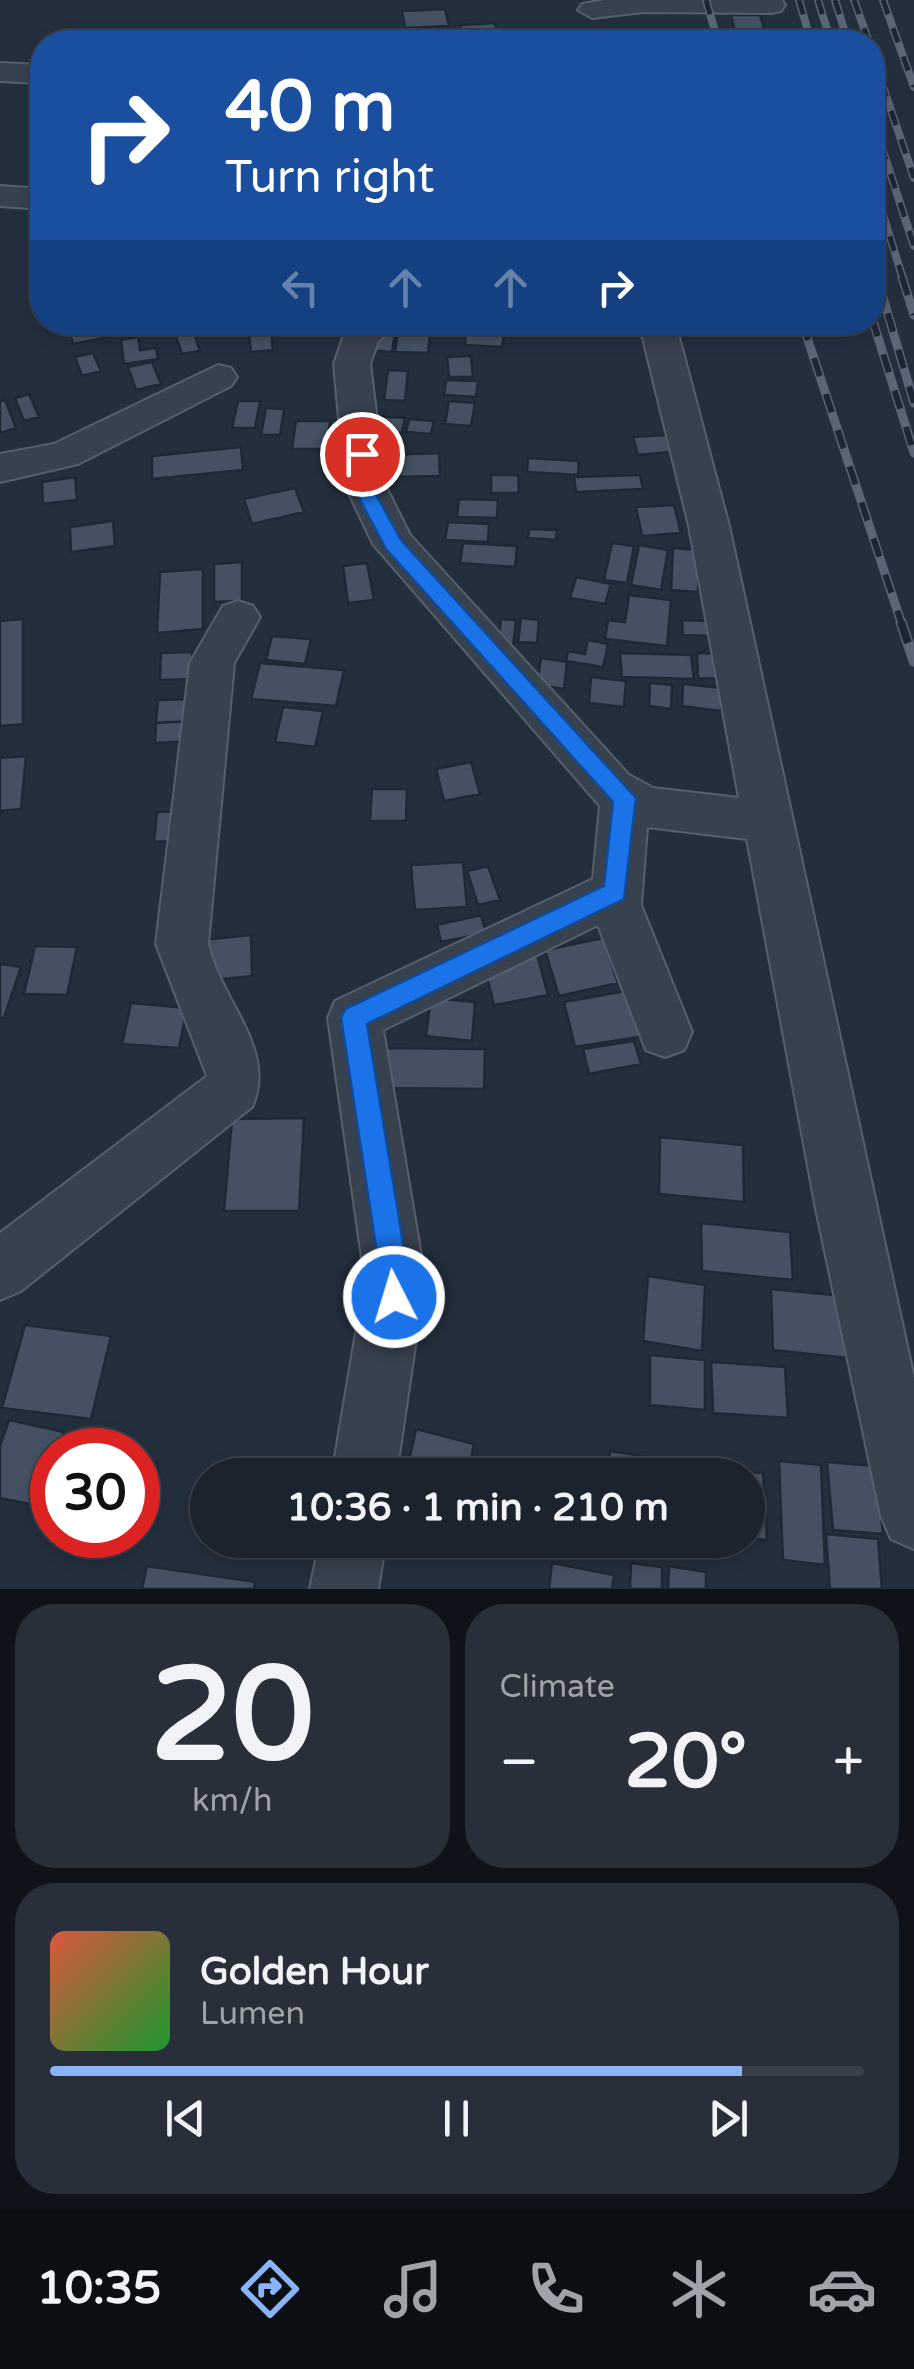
<!DOCTYPE html>
<html lang="en">
<head>
<meta charset="utf-8">
<style>
  :root { --surface:#1b232e; --page:#282f3a; --text:#f1f3f6; --muted:#a0a4aa; --line:#39404a; --accent:#8ab4f8 }
  body { margin:0; font-family:"Varela Round",sans-serif; background:var(--page); color:var(--text); height:100vh; display:flex; flex-direction:column; font-size:38px; white-space:nowrap }
  * { box-sizing:border-box; margin:0 }
  p { font-size:32px; color:var(--muted) }
  .icon { flex:none; width:55px; height:55px; fill:none; stroke:currentColor; stroke-width:2; stroke-linecap:round; stroke-linejoin:round }
  .map { position:relative; height:1589px; overflow:hidden }
  .details { display:flex; flex-direction:column; gap:15px; padding:15px; background:#0f1319; flex:1 }
  .details>* { flex:none }
  .top-card { position:absolute; left:30px; top:30px; width:855px; height:305px; border-radius:40px; box-shadow:0 5px 15px #0003,0 0 0 2px var(--line); background:#1a4fa0; color:#fff; overflow:hidden }
  .speed { position:absolute; left:30px; top:1428px; display:flex; gap:20px; font-size:50px; font-weight:700; text-align:center }
  .speed>* { display:grid; place-content:center; width:130px; height:130px; border-radius:50%; background:var(--surface); box-shadow:0 5px 15px #0003,0 0 0 2px var(--line); line-height:1 }
  .speed .limit { border:15px solid #d22; background:#fff; color:#111 }
  .pin { position:absolute; display:grid; place-items:center; width:85px; height:85px; color:#fff; margin:-42px; border:5px solid #fff; border-radius:50%; box-shadow:0 2px 10px #0007 }
  .me { position:absolute; width:110px; margin:-55px; rotate:355deg; stroke-linejoin:round; filter:drop-shadow(0 0 8px #0008) }
  .turn { display:flex; align-items:center; gap:35px; height:210px; padding:0 30px; font-size:45px }
  .turn .icon { width:130px; height:130px; stroke-width:2.5 }
  .turn b { display:block; font-size:70px; line-height:85px }
  .lanes { display:flex; align-items:center; height:95px; padding:0 30px; background:#0003; justify-content:center; gap:50px; direction:ltr }
  .lanes .off { opacity:.35 }
  .big { font-size:75px; font-weight:700; line-height:1.1 }
  .details .widget { flex:1; display:flex; flex-direction:column; justify-content:center; gap:15px; min-width:0; padding:0 35px; border-radius:40px; background:var(--page) }
  .details .dial { align-items:center; gap:0 }
  .dial b { font-size:130px; line-height:1 }
  .song { display:flex; align-items:center; gap:30px }
  .cover { width:120px; height:120px; border-radius:15px; background:linear-gradient(135deg,hsl(10 70% 55%),hsl(130 70% 35%)) }
  .played { height:10px; border-radius:5px; background:linear-gradient(90deg,var(--accent) 85%,var(--line) 85%) }
  .keys { display:flex; justify-content:space-around; direction:ltr }
  .heat { display:flex; justify-content:space-between; align-items:center; font-size:55px; direction:ltr }
  .details .tiles { flex:1; display:grid; gap:15px; grid-template-columns:1fr 1fr }
  .widget:last-child { grid-column:span 2 }
  .trip { position:absolute; left:190px; top:1458px; width:575px; height:100px; border-radius:50px; background:var(--surface); box-shadow:0 5px 15px #0003,0 0 0 2px var(--line); font-weight:700; line-height:100px; text-align:center }
  .tabs { display:flex; height:160px; justify-content:space-around; align-items:center; background:#0b0e12; color:var(--muted) }
  .tabs .icon { width:70px; height:70px }
  .tabs .active { color:var(--accent) }
  .tabs b { font-size:45px; color:var(--text) }
  .map>svg:first-child { display:block }
  .building { fill:#455162; stroke:#1f2835; stroke-width:2.5 }
  .lines { fill:none; stroke-linecap:round; stroke-linejoin:round }
  .street-casing { stroke:#565f6c; stroke-width:4 }
  .street { fill:#38414e; fill-rule:evenodd }
  .rail-far2-casing { stroke:#5a6575; stroke-width:8 }
  .rail-far1-casing { stroke:#5a6575; stroke-width:9 }
  .rail-casing { stroke:#5a6575; stroke-width:11 }
  .rail-far2 { stroke:#1d2633; stroke-width:5; stroke-dasharray:15; stroke-linecap:butt }
  .rail-far1 { stroke:#1d2633; stroke-width:6; stroke-dasharray:19; stroke-linecap:butt }
  .rail { stroke:#1d2633; stroke-width:8; stroke-dasharray:22; stroke-linecap:butt }
  .route { fill:#1a73e8; stroke:#114b97; stroke-width:2.5 }
</style>
</head>
<body>
<div class="map">
<svg width="914" height="1589" viewBox="0 0 914 1589">
  <rect width="100%" height="100%" fill="#242f3e"/>
  <path class="building" d="M445 9 449 26 405 28 402 11Z
    M731 15H760L768 42H738Z
    M495 23 499 42H463L460 25Z
    M82 322H120L124 334 73 344 68 325Z
    M194 322H221V332L195 334Z
    M270 323 273 350 251 352 248 325Z
    M192 328 200 351 182 354 174 331Z
    M370 331 395 333 392 352 366 350Z
    M398 332 430 334 428 353 395 352Z
    M466 333 504 335 502 347 465 345Z
    M138 337 140 350 156 348 158 359 124 364 121 340Z
    M93 353 101 371 82 376 75 357Z
    M471 356 473 377H449L447 357Z
    M152 362 161 384 136 390 128 367Z
    M388 370 408 371 405 401 384 400Z
    M446 380 478 381 476 397 444 395Z
    M29 394 39 417 24 421 15 398Z
    M5 400 16 428 0 433V401Z
    M238 401H260L255 428H232Z
    M449 401 475 403 471 426 445 424Z
    M266 408 284 409 280 435H261Z
    M372 416 405 418 402 433 369 430Z
    M409 419 434 421 431 434 406 432Z
    M296 421H330L327 449H292Z
    M666 435 670 452 638 455 633 437Z
    M241 447 243 470 152 479V456Z
    M439 453 440 476 384 477V455Z
    M528 458 579 461 578 475 527 472Z
    M491 475H518L519 493H491Z
    M640 475 643 489 576 492 574 477Z
    M75 477 77 500 43 504 42 482Z
    M295 488 304 512 252 524 244 499Z
    M459 499 498 500 497 518 457 517Z
    M674 505 681 533 642 536 636 507Z
    M113 521 115 546 71 552 70 527Z
    M448 522 489 524 488 542 445 540Z
    M529 529 557 530 556 540 528 538Z
    M463 543 517 546 515 567 460 563Z
    M612 543 634 546 627 583 604 580Z
    M639 545 668 550 661 590 631 585Z
    M673 548 700 550 698 592 671 590Z
    M242 562V601L214 602V564Z
    M367 563 374 600 348 603 343 566Z
    M203 569V629L157 633 160 572Z
    M576 577 611 584 605 604 570 598Z
    M629 595 671 600 667 646 605 639 608 620 625 622Z
    M521 618 539 620 537 643 518 642Z
    M23 619V724L0 726V621Z
    M501 619 516 620 513 647 498 646Z
    M682 620 709 621 710 636 683 635Z
    M272 636 311 639 305 664 266 660Z
    M588 640 608 644 603 667 566 661 568 651 585 654Z
    M192 652 193 679 160 680 161 653Z
    M620 653 691 655 694 679 622 677Z
    M697 653 726 654 729 679 698 678Z
    M541 658 567 662 564 689 537 685Z
    M260 663 344 670 336 706 251 699Z
    M591 677 626 681 624 707 589 703Z
    M650 683 672 685 671 709 649 706Z
    M683 684 722 688 721 711 682 706Z
    M191 699V721L156 723 158 700Z
    M283 707 323 711 315 747 275 742Z
    M191 721 189 741 155 743 156 723Z
    M26 756 21 809 0 811V758Z
    M471 762 480 794 444 801 436 769Z
    M372 789H407L406 821H370Z
    M189 811 186 840 154 842 157 812Z
    M463 862 467 907 415 910 411 865Z
    M488 866 500 900 478 905 467 871Z
    M481 915 486 933 441 942 437 925Z
    M251 935 252 976 203 981V940Z
    M603 938 618 983 559 996 545 950Z
    M35 946 77 947 67 995 24 994Z
    M536 951 548 995 494 1005 483 961Z
    M0 964 21 967 4 1018H0Z
    M637 989 651 1035 575 1047 564 1002Z
    M431 998 475 1002 472 1041 426 1036Z
    M131 1003 187 1008 179 1048 122 1044Z
    M634 1041 641 1064 589 1074 583 1049Z
    M384 1048 485 1049 484 1089 382 1088Z
    M304 1118 299 1211H224L232 1119Z
    M660 1137 743 1145 744 1202 659 1194Z
    M701 1223 790 1232 793 1280 702 1271Z
    M648 1276 705 1285 702 1351 643 1341Z
    M771 1289 844 1296 848 1358 773 1350Z
    M25 1325 111 1336 91 1419 2 1408Z
    M650 1355 705 1360V1410L650 1405Z
    M711 1362 785 1367 788 1418 713 1413Z
    M9 1420 64 1432 58 1450H52V1467L39 1506 0 1498V1446Z
    M416 1429 474 1444 468 1475H406Z
    M610 1451 663 1459V1475H608Z
    M138 1459 158 1463 150 1497 138 1495Z
    M779 1461 821 1465 825 1565 783 1560Z
    M827 1462 876 1466 883 1534 833 1530Z
    M718 1470 763 1473 767 1540 748 1538V1475H718Z
    M826 1534 878 1539 882 1589H830Z
    M552 1563 614 1575 612 1589H549Z
    M631 1563 662 1567V1589H630Z
    M147 1566 255 1582 254 1589H142Z
    M669 1566 706 1572V1589H668Z"/>
  <g class="lines">
    <g class="street-casing">
      <path id="street" d="M782 0 785 5 781 11 771 13 643 12 592 18 578 10 582 4 605 0Z
        M0 63 42 65V83L0 81Z
        M0 186 42 189V209L0 206Z
        M356 322H401L378 341 370 364 385 485 410 535 629 775 653 788 739 798 689 526 639 322H675L729 526 914 1378V1549L891 1539 881 1516 816 1209 747 839 647 827 641 905 692 1032 684 1050 665 1057 646 1050 598 925 383 1030 425 1279 396 1475H332L365 1279 328 1018 335 1001 593 879 600 806 373 544 345 485 334 364 344 335Z
        M218 365 231 368 237 377 231 386 78 464 0 482V454L54 444Z
        M238 601 253 606 260 617 234 663 208 944C220 1000 278 1049 252 1107L21 1291 0 1300V1233L207 1076 156 944 190 663 223 606Z
        M320 1540H386L378 1589H310Z"/>
    </g>
    <use href="#street" class="street"/>
    <g class="rail-far2-casing">
      <path id="rail-far2" d="M706 0 718 42
        M799 0 811 42
        M818 0 831 42
        M835 0 848 42
        M854 0 869 42
        M883 0 914 87
        M872 54 914 178
        M872 117 914 246
        M872 179 903 279
        M872 258 878 279"/>
    </g>
    <g class="rail-far1-casing">
      <path id="rail-far1" d="M877 277 914 403
        M902 277 914 315
        M872 318 914 453
        M802 322 902 625"/>
    </g>
    <g class="rail-casing">
      <path id="rail" d="M901 622 914 661"/>
    </g>
    <use href="#rail-far2" class="rail-far2"/>
    <use href="#rail-far1" class="rail-far1"/>
    <use href="#rail" class="rail"/>
  </g>
  <path class="route" d="M362 448 371 454 377 496 401 540 636 798 624 899 367 1024 409 1279 404 1307 394 1311 384 1307 381 1279 341 1018 345 1009 604 886 613 802 386 549 358 496 352 454Z"/>
</svg>
<div class="speed"><div class="limit">30</div></div>
<div class="pin" style="left:362px;top:454px;background:#d93025"><svg class="icon" aria-label="arrive" viewBox="0 0 24 24"><path d="M6 21V4h12l-3 4 3 4H6"/></svg></div>
<svg class="me" style="left:394px;top:1297px" viewBox="-20 -20 40 40"><circle r="17" fill="#1a73e8" stroke="#fff" stroke-width="3"/><path d="M0-11L8 9 0 5-8 9z" fill="#fff"/></svg>
<div class="trip">10:36 · 1 min · 210 m</div>
<div class="top-card">
<div class="turn"><svg class="icon" aria-label="right" viewBox="0 0 24 24"><path d="M7 20v-9h11M14 6l5 5-5 5"/></svg><div><b>40 m</b>Turn right</div></div>
<div class="lanes"><svg class="icon off" aria-label="left" viewBox="0 0 24 24"><path d="M17 20v-9H6M10 6l-5 5 5 5"/></svg><svg class="icon off" aria-label="ahead" viewBox="0 0 24 24"><path d="M12 20V5M6 11l6-6 6 6"/></svg><svg class="icon off" aria-label="ahead" viewBox="0 0 24 24"><path d="M12 20V5M6 11l6-6 6 6"/></svg><svg class="icon" aria-label="right" viewBox="0 0 24 24"><path d="M7 20v-9h11M14 6l5 5-5 5"/></svg></div>
</div>
</div>
<section class="details">
<div class="tiles">
<div class="widget dial"><b>20</b><p>km/h</p></div>
<div class="widget"><p>Climate</p>
<div class="heat"><a>−</a><b class="big">20°</b><a>+</a></div>
</div>
<div class="widget">
<div class="song"><i class="cover"></i><div><b>Golden Hour</b><p>Lumen</p></div></div>
<div class="played"></div>
<div class="keys"><svg class="icon" aria-label="previous" viewBox="0 0 24 24"><path d="M18 5L8 12l10 7zM5 5v14"/></svg><svg class="icon" aria-label="pause" viewBox="0 0 24 24"><path d="M8 5v14M16 5v14"/></svg><svg class="icon" aria-label="next" viewBox="0 0 24 24"><path d="M6 5l10 7-10 7zM19 5v14"/></svg></div>
</div>
</div>
</section>
<nav class="tabs">
<b>10:35</b>
<svg class="icon active" aria-label="directions" viewBox="0 0 24 24"><path d="M12 3l9 9-9 9-9-9zM9 14v-3h6M13 9l2 2-2 2"/></svg>
<svg class="icon" aria-label="music" viewBox="0 0 24 24"><path d="M9 18V5l10-2v13"/><circle cx="6" cy="18" r="3"/><circle cx="16" cy="16" r="3"/></svg>
<svg class="icon" aria-label="phone" viewBox="0 0 24 24"><path d="M5 4h4l2 5-3 2q2 4 5 5l2-3 5 2v4C11 20 4 13 5 4z"/></svg>
<svg class="icon" aria-label="climate" viewBox="0 0 24 24"><path d="M12 3v18M4 7l16 10M4 17L20 7"/></svg>
<svg class="icon" aria-label="car" viewBox="0 0 24 24"><path d="M5 17H2v-5l4-1 3-4h7l3 4 3 1v5h-3M9 17h6M6 11h13"/><circle cx="7" cy="17" r="2"/><circle cx="17" cy="17" r="2"/></svg>
</nav>
</body>
</html>
